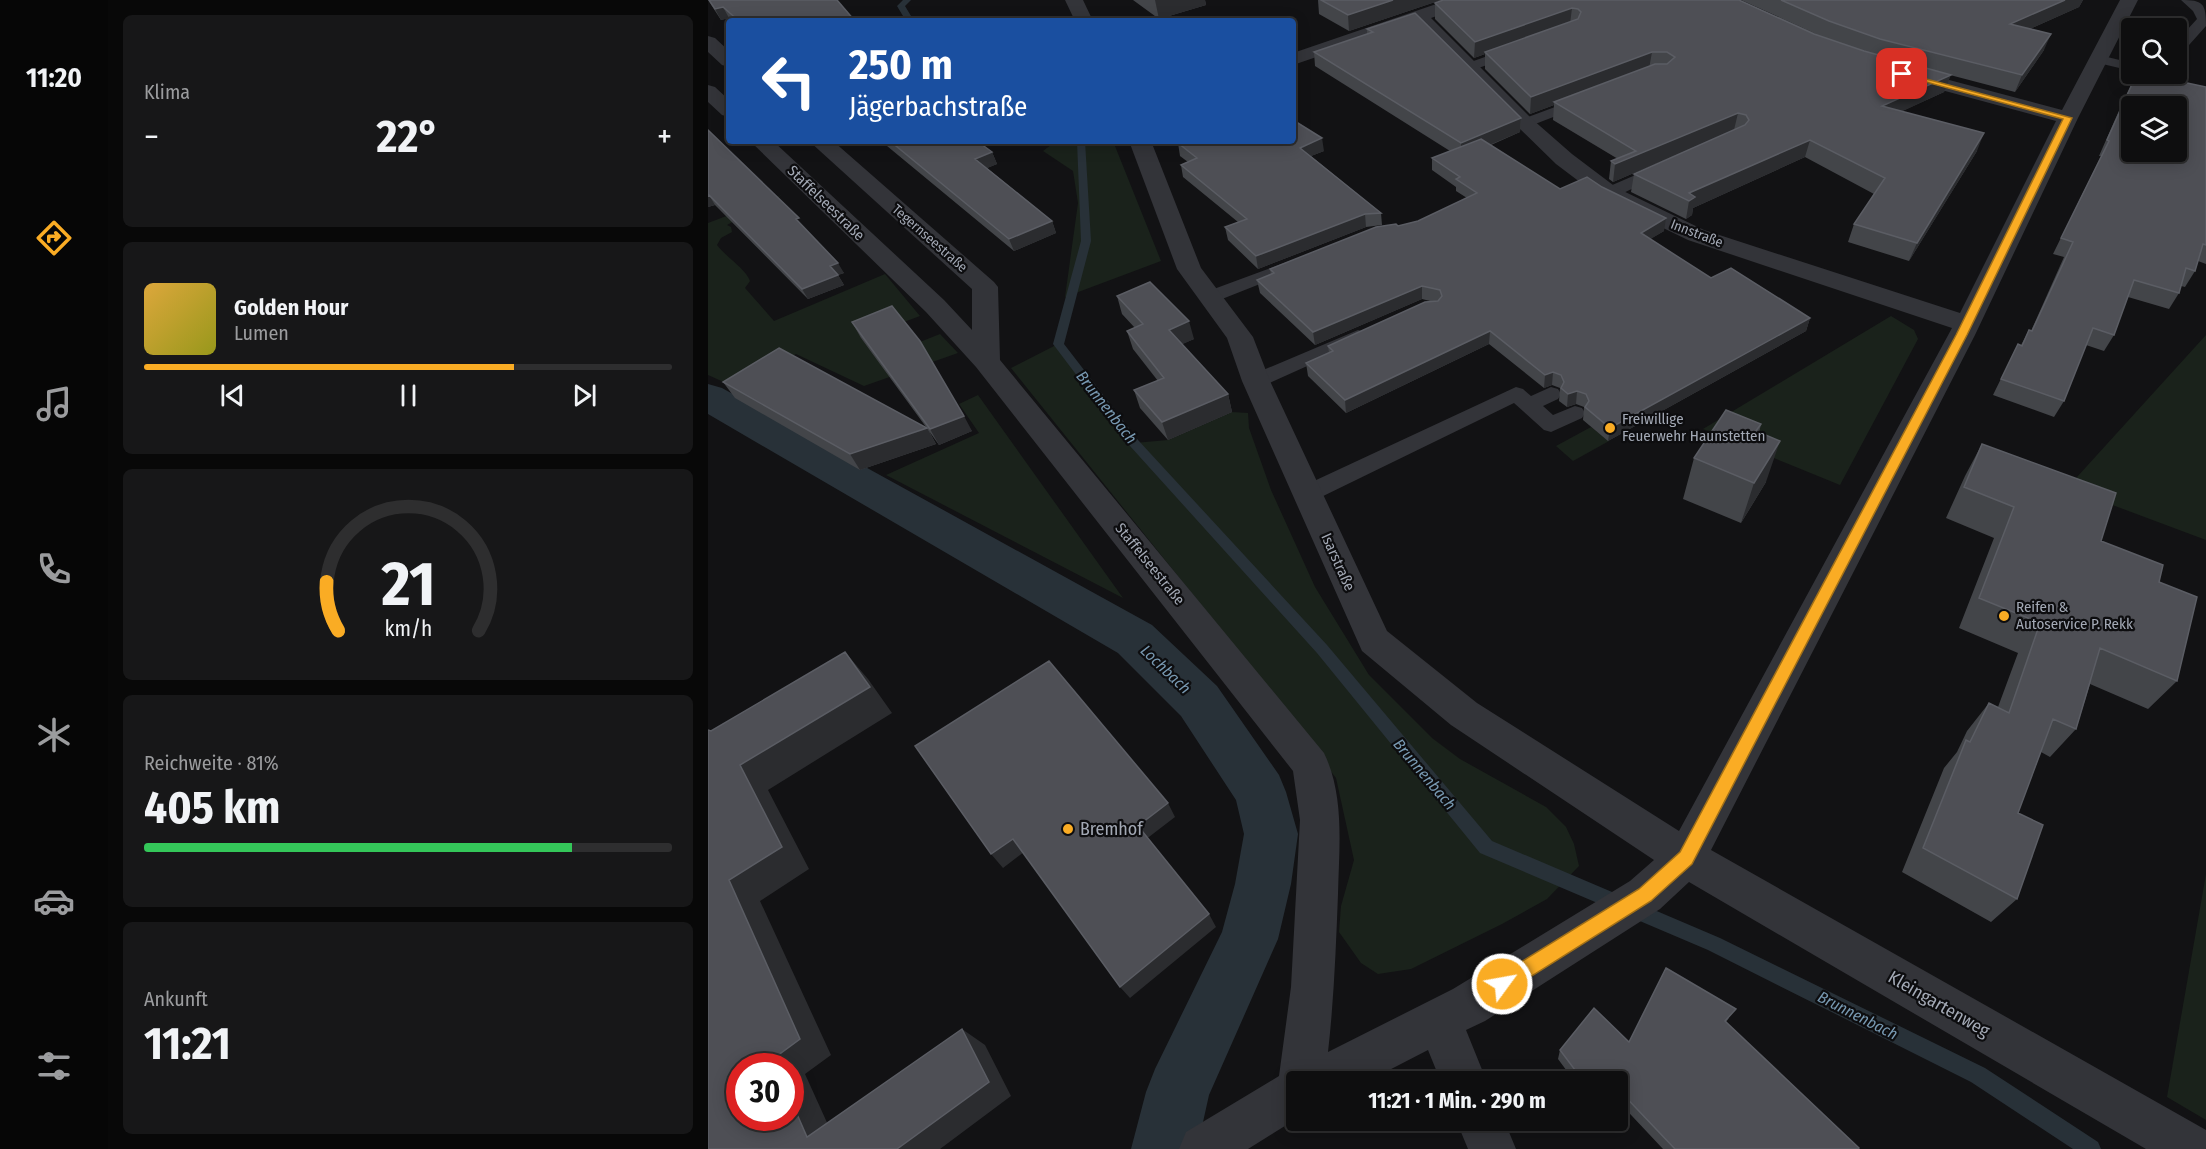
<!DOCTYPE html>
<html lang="de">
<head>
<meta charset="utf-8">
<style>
  :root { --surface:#0e0e0f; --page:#171718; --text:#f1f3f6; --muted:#9b9c9e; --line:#2e2e2f; --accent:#faac24 }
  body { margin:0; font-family:"Fira Sans Condensed",sans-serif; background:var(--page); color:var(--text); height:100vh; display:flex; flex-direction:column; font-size:22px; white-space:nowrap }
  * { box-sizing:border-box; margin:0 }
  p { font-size:20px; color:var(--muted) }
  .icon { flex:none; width:33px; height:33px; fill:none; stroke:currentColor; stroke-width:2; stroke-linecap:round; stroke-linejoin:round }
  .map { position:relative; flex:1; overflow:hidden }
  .side { display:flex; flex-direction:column; gap:15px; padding:15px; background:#080808; width:600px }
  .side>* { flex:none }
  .hud { position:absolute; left:18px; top:18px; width:570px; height:126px; border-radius:6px; box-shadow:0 3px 15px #0003,0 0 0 2px var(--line); background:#1a4fa0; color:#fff; overflow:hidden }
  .fabs { position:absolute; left:1413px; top:18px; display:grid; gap:12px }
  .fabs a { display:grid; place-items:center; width:66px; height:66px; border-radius:6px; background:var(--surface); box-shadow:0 3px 15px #0003,0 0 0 2px var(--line); font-size:30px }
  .speed { position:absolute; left:18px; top:1053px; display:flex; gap:12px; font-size:30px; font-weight:700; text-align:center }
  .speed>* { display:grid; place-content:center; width:78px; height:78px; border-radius:50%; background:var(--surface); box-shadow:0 3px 15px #0003,0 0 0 2px var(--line); line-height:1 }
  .speed .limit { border:9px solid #d22; background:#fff; color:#111 }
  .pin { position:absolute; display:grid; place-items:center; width:51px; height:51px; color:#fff; margin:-26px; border-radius:12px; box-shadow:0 3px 9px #0006 }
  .me { position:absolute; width:66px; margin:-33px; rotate:58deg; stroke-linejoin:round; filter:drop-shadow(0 0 4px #0008) }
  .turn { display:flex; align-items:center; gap:21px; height:126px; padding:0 24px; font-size:27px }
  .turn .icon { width:78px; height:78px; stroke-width:2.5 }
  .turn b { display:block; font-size:42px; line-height:51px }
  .big { font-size:45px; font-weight:700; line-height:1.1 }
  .side .tile { flex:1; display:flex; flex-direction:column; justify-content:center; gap:9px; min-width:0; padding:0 21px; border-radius:9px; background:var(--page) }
  .side .dial { align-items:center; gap:0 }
  .dial svg { height:156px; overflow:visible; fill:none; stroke:var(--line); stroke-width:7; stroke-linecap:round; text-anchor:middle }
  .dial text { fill:var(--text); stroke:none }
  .song { display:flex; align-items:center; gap:18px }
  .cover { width:72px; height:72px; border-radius:9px; background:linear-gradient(135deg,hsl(40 70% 55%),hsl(60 70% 35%)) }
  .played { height:6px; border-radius:3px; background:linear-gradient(90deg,var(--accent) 70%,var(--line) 70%) }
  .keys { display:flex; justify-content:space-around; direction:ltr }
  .heat { display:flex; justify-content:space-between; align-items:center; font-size:33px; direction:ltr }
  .charge { height:9px; border-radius:4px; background:linear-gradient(90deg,#34c759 81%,var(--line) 0) }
  .trip { position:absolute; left:578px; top:1071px; width:342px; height:60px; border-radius:6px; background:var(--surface); box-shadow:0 3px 15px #0003,0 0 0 2px var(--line); font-weight:700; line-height:60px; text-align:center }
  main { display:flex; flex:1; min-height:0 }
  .tab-bar { display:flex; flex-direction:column; width:108px; justify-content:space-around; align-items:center; background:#060606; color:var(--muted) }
  .tab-bar .icon { width:42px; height:42px }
  .tab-bar .current { color:var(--accent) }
  .tab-bar b { font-size:27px; color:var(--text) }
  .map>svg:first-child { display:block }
  .green { fill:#1a221b }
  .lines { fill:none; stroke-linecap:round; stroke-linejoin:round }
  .stream { fill:#283138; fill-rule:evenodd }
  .canal { fill:#283138; fill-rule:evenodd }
  .service { fill:#333439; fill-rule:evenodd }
  .minor { fill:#333439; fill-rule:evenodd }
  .wall { fill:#434549 }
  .shaded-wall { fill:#2b2c2f }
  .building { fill:#4e4f55; stroke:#5b5d64; stroke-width:1.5; fill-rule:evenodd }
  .route { fill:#faac24; stroke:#a27017; stroke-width:1.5 }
  .poi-dot { fill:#faac24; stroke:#0d0d0f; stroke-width:2 }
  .labels { text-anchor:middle; stroke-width:4.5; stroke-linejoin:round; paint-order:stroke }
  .far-street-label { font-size:14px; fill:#a3a9b5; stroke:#0d0d0f }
  .street-label { font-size:15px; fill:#a3a9b5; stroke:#0d0d0f }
  .poi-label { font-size:15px; fill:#a3a9b5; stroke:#0d0d0f; text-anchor:start }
  .water-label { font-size:16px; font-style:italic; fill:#7899b2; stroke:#0d0d0f }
  .near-poi-label { font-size:18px; fill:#a3a9b5; stroke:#0d0d0f; text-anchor:start }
  .near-street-label { font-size:18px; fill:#a3a9b5; stroke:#0d0d0f }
</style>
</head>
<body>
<main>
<nav class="tab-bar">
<b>11:20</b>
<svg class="icon current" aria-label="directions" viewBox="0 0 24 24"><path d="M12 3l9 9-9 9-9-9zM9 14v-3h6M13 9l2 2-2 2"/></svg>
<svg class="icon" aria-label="music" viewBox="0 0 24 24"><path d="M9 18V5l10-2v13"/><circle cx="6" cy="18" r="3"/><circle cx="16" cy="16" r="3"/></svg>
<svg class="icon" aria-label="phone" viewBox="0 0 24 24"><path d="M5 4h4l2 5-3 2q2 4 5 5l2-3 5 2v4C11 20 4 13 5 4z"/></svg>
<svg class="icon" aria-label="climate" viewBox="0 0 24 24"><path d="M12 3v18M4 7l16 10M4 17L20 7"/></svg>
<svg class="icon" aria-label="car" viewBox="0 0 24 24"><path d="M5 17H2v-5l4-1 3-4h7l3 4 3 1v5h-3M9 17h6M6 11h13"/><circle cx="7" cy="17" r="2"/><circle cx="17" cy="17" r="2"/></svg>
<svg class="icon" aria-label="filters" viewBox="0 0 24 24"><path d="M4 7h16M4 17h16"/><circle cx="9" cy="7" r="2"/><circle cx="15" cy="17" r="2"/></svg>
</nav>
<section class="side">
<div class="tile"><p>Klima</p>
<div class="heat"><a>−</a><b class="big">22°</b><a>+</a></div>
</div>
<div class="tile">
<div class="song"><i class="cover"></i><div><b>Golden Hour</b><p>Lumen</p></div></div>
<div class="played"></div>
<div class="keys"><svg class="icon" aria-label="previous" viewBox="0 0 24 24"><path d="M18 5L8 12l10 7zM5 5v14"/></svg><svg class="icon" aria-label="pause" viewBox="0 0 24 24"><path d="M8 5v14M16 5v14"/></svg><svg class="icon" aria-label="next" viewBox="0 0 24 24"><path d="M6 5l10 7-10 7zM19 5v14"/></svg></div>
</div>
<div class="tile dial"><svg viewBox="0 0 100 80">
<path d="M14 69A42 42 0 1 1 86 69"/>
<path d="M14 69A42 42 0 0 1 8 44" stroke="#faac24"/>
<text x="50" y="56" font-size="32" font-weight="700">21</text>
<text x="50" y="72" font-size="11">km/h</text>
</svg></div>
<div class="tile"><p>Reichweite · 81%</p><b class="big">405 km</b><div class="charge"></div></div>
<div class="tile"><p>Ankunft</p><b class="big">11:21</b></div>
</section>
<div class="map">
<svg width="1498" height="1149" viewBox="0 0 1498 1149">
  <rect width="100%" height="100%" fill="#121214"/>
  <path class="green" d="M348 141H405L453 261 357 297 370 203 365 171 335 151Z
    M74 195 19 225 23 227 24 232 13 238 9 245C18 257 38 269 42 281L37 288 66 321 177 274 212 316 153 338 169 359 232 334 250 353 156 386 88 354 29 388 0 375V223Z
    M1183 316 1206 330 1210 339 1132 485 995 429Z
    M1498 335V540L1359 488Z
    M350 344 426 443 460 440 524 412 540 413 541 428 563 490 607 587 661 675 724 738 752 759 838 807 858 827 866 844 871 866 839 899 794 924 703 969 670 974 653 963 631 932 633 906 646 860 628 778 490 601 303 368Z
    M270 395 415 598 178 475 271 433 251 404Z
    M883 427 901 441 865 461 848 446Z
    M1498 874V1120L1459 1097Z"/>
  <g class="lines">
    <path class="stream" d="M195 0H203L197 6 206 21H198L189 6Z
      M369 141H377L383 241 356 344 430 440 619 645 784 841 1012 938 1277 1068 1390 1142 1393 1149H1365L1263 1082 1000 950 772 853 609 653 422 446 345 344 373 241Z"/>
    <path class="canal" d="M0 384 14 388 444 625 509 686 571 775 578 792 590 834 583 884 570 939 501 1095 489 1149H423L438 1092 447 1069 514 932 527 884 536 834 528 800 473 716 410 653 0 414Z"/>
    <path class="service" d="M1473 0C1495 0 1498 3 1498 26L1473 54 1468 55V42L1489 19 1485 11Z
      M808 46 813 47 815 50 813 53 762 71 755 67 757 64Z
      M1391 55 1424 63V71L1386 62 1384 59Z
      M874 97 881 101 879 104 822 126 817 128 809 123 812 120Z
      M953 164 959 166 961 169 959 172 907 197 901 198 893 193 895 189Z
      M592 257 598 258 601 262 598 266 509 301H495L493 297 495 293Z
      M650 330 657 332 660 336 657 340 555 386 548 388 541 386 538 381 541 376Z
      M808 387 815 389 823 396 843 387 850 389 853 394 850 399 835 406 845 415 867 406 874 408 877 413 874 418 843 432 836 430 806 403 607 500 599 502 591 500 588 494 591 488Z"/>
    <path class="minor" d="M357 0H375L385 21H367Z
      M740 0H766L763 4 723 18 824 119 864 154 909 188 996 230 1252 313 1348 121 1189 78 1186 74 1189 70 1196 68 1354 110 1412 0H1430L1370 118 1267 335 1003 850 1498 1130V1149H1438L981 882 952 909 777 1021 758 1030 779 1082H733L720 1050 658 1082H588V1119L540 1149H471L478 1132 571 1076 583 987 592 820 585 771 268 367 218 312 42 141H65L236 300 264 330V289L101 141H125L286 282 290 287 292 360 616 753C637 796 631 848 630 894 628 947 626 999 620 1052L745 989 922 881 946 860 743 725 654 651 534 381 519 338 469 269 421 141H443L493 268 545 337 562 381 679 631 769 703 971 831 1244 328 980 240 893 198 848 164 810 127 708 23 585 65V53Z
      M0 36 7 38 21 51V67L14 65 0 52Z
      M0 85 7 87 21 100V117L14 115 0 102Z
      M748 1120H796L808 1149H760Z"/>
  </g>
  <path class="wall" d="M0 0H129L147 21H24L21 18 13 20Z
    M425 0H497L498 5 451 19Z
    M610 0H733L641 31 611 14Z
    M1031 0 1113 36 1033 0H1375L1371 7 1322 29 1336 50 1307 92 1242 75 1236 92 1194 111 1269 151 1201 261 1140 242 1146 224 1166 194 1097 157 985 208 984 215 978 219 923 192 926 174 993 144 905 182 901 179 903 161 910 159 845 120 846 105 822 114 777 69V54L766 58 727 19V3Z
    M659 29 813 118 812 132 783 145 852 189 956 231 942 239 1003 278 1102 318 1098 331 900 441 875 420 876 407 868 404 859 407 851 401 852 388 844 385 836 388 781 344 638 413 600 376 598 363 621 353 620 346 726 302 714 299 607 345 552 293 549 280 563 275 562 269 690 226 710 221 759 198 748 191V187L724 170V158L742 151 607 66 606 52 659 34Z
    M1437 74 1498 87V264L1490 261 1487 271 1477 287 1473 286 1471 293 1461 309 1420 297 1406 335 1396 351 1378 345 1356 401 1346 417 1285 395 1310 344 1313 345 1321 330 1323 331 1356 257 1345 254 1393 156H1391L1417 97 1425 82 1432 84Z
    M0 130 96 228 136 273 130 275 136 285 100 299 7 205 0 207Z
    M173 141H269L284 152 289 164 279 168 344 221 348 233 306 251Z
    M470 143 616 151 603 156 673 213 674 225 658 227 550 269 520 240 517 227 530 222 475 177 473 165 480 162 472 156Z
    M409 296 486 339 474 344 520 394 524 412 460 440 432 408 426 390 450 381 425 349 419 331 427 328 414 314Z
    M144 322 264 431 231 445 221 431 228 444 152 470 27 398 15 382 218 427 153 338Z
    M1053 424 1051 433 1058 482 1033 523 975 499 986 458Z
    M1274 444 1393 541 1451 582 1469 681 1440 709 1382 684 1368 729 1342 757 1333 752 1310 813 1309 899 1283 922 1194 872 1236 768 1249 752 1259 731 1281 703 1290 707 1310 653 1251 628 1286 538 1238 518 1257 476Z
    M1021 1018 1018 1022 1150 1149H955L909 1100V1082H867L850 1059 852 1050 921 1042Z"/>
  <path class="shaded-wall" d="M447 0H497L498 5 451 19Z
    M685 0H733L641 31 640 15Z
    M1357 0H1375L1371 7 1295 41 1302 24Z
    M15 7 21 18 13 20 7 9Z
    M864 8 862 24 777 52V54L766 58 767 42Z
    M1343 34 1336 50 1307 92 1314 75Z
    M944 52 941 69 846 102V105L822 114 823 97Z
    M1243 75 1236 92 1169 123 1174 106Z
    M1030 113 1026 130 905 182 907 164Z
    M813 118 812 132 753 157V143Z
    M1276 133 1269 151 1201 261 1209 243Z
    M614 138 616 151 593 160 592 148Z
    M1102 140 1097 157 985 208 984 215 978 219 981 201V193Z
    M284 152 289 164 272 171 267 159Z
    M1 195 7 205 0 207V196Z
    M657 214 658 227 550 269 548 256Z
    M958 218 956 231 931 246 933 233Z
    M344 221 348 233 306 251 301 239Z
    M130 263 136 273 130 275 136 285 100 299 94 289 122 266Z
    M714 286V299L607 345 605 332Z
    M1102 318 1098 331 900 441 902 428Z
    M481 321 486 339 466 348 461 330Z
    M782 331 781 344 638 413 637 400Z
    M845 372 844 385 836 388 837 375Z
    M869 391 868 404 859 407 860 394Z
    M520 394 524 412 460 440 454 422Z
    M256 416 264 431 231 445 222 429Z
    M219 428 228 444 152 470 142 454Z
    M1072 441 1058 482 1033 523 1046 483Z
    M137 652 160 679 184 713 60 790 101 869 52 901 123 1055 97 1074 131 1149 99 1137 82 1098V1066H69L65 1059 21 880 32 765Z
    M460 803 467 817 437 840 430 826Z
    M305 839 316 852 295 868 283 854Z
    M501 914 508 927 422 998 412 987Z
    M254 1029 277 1045 303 1096 232 1149H189Z"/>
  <path class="building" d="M1 0H129L147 21H31L15 7 7 9Z
    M613 0H685L640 15Z
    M735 0H1031L1106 34 1156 51 1243 75 1174 106 1276 133 1209 243 1146 224 1177 178 1102 140 981 193 987 197 981 201 926 174 1037 125 1041 120 1038 115 1030 113 907 164 903 161 928 151 846 102 947 64H959L967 57 959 52H944L823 97 777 52 870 19 873 12 870 9 864 8 767 42 727 3Z
    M1073 0H1357L1302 24 1343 34 1314 75 1172 39 1121 21Z
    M707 13 813 118 753 143 606 52 665 32 659 29Z
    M1437 74 1498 87V245L1495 244 1487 271 1478 268 1471 293 1426 280 1406 335 1385 328 1356 401 1293 379 1310 344 1314 346 1321 330 1324 331 1365 242 1353 238 1401 141 1399 140 1425 82 1432 84ZM1424 106H1468V152H1424Z
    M585 120 614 138 592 148 673 213 657 214 548 256 517 227 539 219 473 165 489 158 470 143 476 141H585Z
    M0 130 91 218 88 219 130 263 122 266 130 275 94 289 1 195 0 196Z
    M773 139 852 189 879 177 894 187 958 218 933 233 1003 278 1023 268 1102 318 902 428 877 407 881 401 878 394 869 391 860 394 853 388 856 382 853 375 845 372 837 375 782 331 637 400 598 363 625 351 620 346 717 302 730 301 734 296 732 290 714 286 605 332 549 280 566 273 562 269 668 227 688 224 690 226 710 221 769 193 748 179 752 177 724 158Z
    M182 141H269L284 152 267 159 344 221 301 239Z
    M442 282 481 321 461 330 520 394 454 422 426 390 456 378 419 331 435 324 409 296Z
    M184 306 212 341 256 416 222 429 144 322Z
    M71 348 219 428 142 454 15 382Z
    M1018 410 1053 424 1048 431 1072 441 1046 483 986 458Z
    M1274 444 1408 493 1393 541 1455 565 1451 582 1489 597 1469 681 1392 648 1368 729 1345 719 1310 813 1335 825 1309 899 1215 848 1258 740 1262 742 1281 703 1301 713 1332 623 1271 598 1306 507 1256 487Z
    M137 652 162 687 32 765 74 847 21 880 92 1039 65 1059 69 1066H32V1118H82V1098L99 1137 254 1029 281 1082 189 1149H0V730L3 731Z
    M341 661 460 803 430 826 501 914 412 987 305 839 283 854 207 746Z
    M958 968 1028 1009 1017 1021 1151 1148 1150 1149H967L909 1088V1082H876L852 1050 886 1008 921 1042Z"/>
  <path class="route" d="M1192 72 1364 118 1259 335 984 864 943 901 800 991 794 994 787 991 785 984 787 978 931 889 972 852 1248 335 1355 119 1192 75Z"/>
  <g class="poi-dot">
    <circle cx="902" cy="428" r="6"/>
    <circle cx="1296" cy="616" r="6"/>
    <circle cx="360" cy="829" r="6"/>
  </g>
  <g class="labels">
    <g class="far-street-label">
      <text transform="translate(989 233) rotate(21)" y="5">Innstraße</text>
      <text transform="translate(222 238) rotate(41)" y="5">Tegernseestraße</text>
    </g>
    <g class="street-label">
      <text transform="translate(118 203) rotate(44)" y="5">Staffelseestraße</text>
      <text transform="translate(630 562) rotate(66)" y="5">Isarstraße</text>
      <text transform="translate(442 564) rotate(51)" y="5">Staffelseestraße</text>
    </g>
    <g class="poi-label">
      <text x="914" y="424">Freiwillige<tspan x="914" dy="17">Feuerwehr Haunstetten</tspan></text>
      <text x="1308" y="612">Reifen &amp;<tspan x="1308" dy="17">Autoservice P. Rekk</tspan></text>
    </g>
    <g class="water-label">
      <text transform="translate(399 407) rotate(52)" y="6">Brunnenbach</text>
      <text transform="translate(458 669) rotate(44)" y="6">Lochbach</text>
      <text transform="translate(717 774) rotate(50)" y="6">Brunnenbach</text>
      <text transform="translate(1150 1015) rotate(27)" y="6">Brunnenbach</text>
    </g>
    <g class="near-poi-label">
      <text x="372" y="835">Bremhof</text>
    </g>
    <g class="near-street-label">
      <text transform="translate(1231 1004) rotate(30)" y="6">Kleingartenweg</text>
    </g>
  </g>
</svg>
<div class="fabs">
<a><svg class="icon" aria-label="search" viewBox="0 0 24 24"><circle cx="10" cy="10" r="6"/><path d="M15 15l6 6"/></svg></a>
<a><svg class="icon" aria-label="layers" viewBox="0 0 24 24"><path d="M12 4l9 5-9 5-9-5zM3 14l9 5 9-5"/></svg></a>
</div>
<div class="speed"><div class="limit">30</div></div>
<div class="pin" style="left:1194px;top:74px;background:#d93025"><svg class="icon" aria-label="arrive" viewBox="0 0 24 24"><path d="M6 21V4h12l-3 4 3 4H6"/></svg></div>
<svg class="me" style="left:794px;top:984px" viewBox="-20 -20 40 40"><circle r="17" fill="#faac24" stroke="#fff" stroke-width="3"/><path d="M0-11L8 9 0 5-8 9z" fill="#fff"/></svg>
<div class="trip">11:21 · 1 Min. · 290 m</div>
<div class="hud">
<div class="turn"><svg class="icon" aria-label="left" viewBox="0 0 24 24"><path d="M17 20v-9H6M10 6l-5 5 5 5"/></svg><div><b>250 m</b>Jägerbachstraße</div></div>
</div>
</div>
</main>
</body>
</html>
